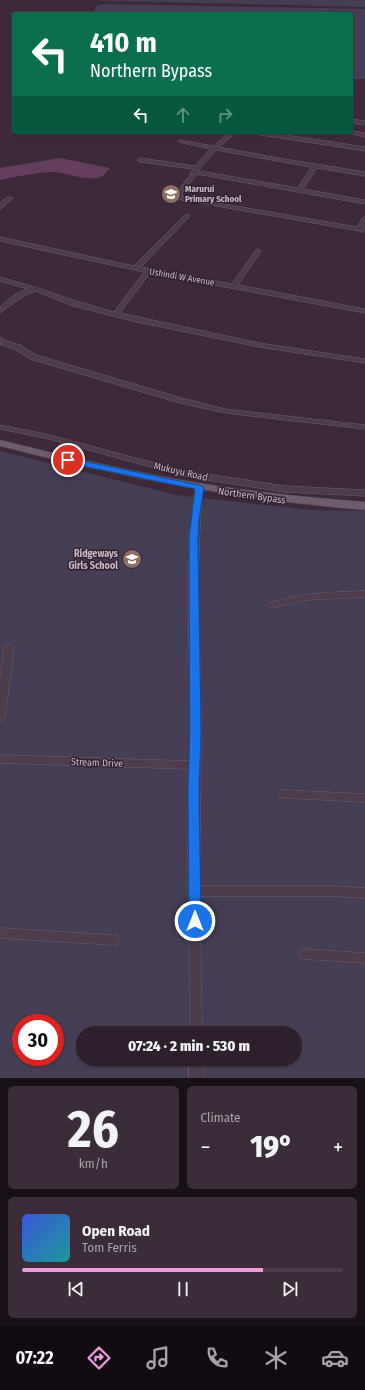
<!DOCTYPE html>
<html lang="en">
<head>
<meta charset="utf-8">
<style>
  :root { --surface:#2e1f2c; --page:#3a2c38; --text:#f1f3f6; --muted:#a7a2a9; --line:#493d48; --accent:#ec9bde }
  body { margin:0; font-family:"Fira Sans Condensed",sans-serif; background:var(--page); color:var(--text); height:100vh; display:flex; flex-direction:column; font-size:15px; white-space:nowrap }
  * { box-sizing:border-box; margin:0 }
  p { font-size:13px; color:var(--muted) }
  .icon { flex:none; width:22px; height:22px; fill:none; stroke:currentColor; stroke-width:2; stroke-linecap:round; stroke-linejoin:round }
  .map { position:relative; height:1078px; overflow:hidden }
  .side { display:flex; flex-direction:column; gap:8px; padding:8px; background:#191118; flex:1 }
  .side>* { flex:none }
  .banner { position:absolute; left:12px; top:12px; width:341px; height:122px; border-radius:4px; box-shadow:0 1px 3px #0004,0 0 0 1px var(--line); background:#0b6e4f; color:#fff; overflow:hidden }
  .speed { position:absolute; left:12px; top:1014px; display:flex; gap:8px; font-size:20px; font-weight:700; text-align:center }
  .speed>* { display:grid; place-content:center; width:52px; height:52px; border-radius:50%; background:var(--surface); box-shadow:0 1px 3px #0004,0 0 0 1px var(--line); line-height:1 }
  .speed .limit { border:6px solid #d22; background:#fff; color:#111 }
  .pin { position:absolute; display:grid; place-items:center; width:34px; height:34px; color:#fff; margin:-17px; border:2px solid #fff; border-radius:50%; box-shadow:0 1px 4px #0007 }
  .me { position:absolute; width:44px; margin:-22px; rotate:0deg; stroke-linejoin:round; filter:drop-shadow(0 0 3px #0008) }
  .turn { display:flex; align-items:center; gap:14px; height:84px; padding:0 12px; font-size:18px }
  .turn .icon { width:52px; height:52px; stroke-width:2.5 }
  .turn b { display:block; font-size:28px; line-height:34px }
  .lanes { display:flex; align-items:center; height:38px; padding:0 12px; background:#0003; justify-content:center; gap:20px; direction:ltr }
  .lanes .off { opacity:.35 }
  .big { font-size:30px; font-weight:800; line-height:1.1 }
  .side .widget { flex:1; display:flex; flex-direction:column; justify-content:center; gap:6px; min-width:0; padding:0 14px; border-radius:6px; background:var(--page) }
  .side .dial { align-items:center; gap:0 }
  .dial b { font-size:52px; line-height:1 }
  .song { display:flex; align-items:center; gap:12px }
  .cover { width:48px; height:48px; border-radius:6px; background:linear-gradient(135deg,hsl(230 70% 55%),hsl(180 70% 35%)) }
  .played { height:4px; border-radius:2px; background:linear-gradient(90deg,var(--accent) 75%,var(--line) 75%) }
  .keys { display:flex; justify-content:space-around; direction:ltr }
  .heat { display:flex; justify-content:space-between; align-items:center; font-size:22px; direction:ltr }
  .side .tiles { flex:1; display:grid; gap:8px; grid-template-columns:1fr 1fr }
  .widget:last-child { grid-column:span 2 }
  .trip { position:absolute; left:76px; top:1026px; width:226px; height:40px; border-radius:20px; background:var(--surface); box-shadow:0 1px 3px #0004,0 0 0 1px var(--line); font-weight:800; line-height:40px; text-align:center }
  .dock { display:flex; height:64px; justify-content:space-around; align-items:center; background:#120c12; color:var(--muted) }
  .dock .icon { width:28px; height:28px }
  .dock .active { color:var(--accent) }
  .dock b { font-size:18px; color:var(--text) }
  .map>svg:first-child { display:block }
  .green { fill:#463e54; fill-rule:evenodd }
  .water { fill:#633f5d }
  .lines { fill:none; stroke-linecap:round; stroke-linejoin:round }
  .minor-casing { stroke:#6e5d6c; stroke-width:1 }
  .major-casing { stroke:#574655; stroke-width:1 }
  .minor { fill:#4e3d4c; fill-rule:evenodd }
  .major { fill:#6e5b6b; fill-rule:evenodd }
  .route { fill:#1a73e8; stroke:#114b97 }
  .labels { text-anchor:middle; stroke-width:3; stroke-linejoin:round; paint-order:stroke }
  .far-poi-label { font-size:9px; font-weight:bold; fill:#c8b9c6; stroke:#332131; text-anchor:start }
  .far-street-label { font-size:9px; fill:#c8b9c6; stroke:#332131 }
  .street-label { font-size:10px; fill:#c8b9c6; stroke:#332131 }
  .poi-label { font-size:10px; font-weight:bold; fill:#c8b9c6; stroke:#332131; text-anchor:end }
</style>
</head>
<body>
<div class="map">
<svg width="365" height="1078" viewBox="0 0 365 1078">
  <rect width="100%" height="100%" fill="#3e293b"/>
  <path class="green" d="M78 0H365V7Z
    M104 4 365 9V79H351V14H93L96 6Z
    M0 451 176 495 311 510 365 511V1078H0ZM21 1023H55V1057H21ZM83 1033H295V1059H83Z"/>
  <path class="water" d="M60 158 110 168C107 171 104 175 101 177 85 182 68 172 52 172 35 173 17 176 0 180V168Z"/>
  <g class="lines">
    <g class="minor-casing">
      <path id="minor" d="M351 119 365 121V125L351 123Z
        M351 131 365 133V137L344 132Z
        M230 132H237L219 147 278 158 365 172V176L317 168 303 189 365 200V204L197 174 182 193V197L357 227 363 217 365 216V224L363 228H365V232L177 199 176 193 190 175 193 169 140 162 137 160 140 158 195 166 210 149 179 142V140L213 146ZM216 150 311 167 298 188 199 171Z
        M252 132H266L365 147V151L255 134Z
        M8 197 13 198 0 210V204Z
        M187 214 189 215V217L141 267 232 284 256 250 258 249 261 251 238 285 365 309V313L150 273 120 313 259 343 365 359V363L259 347 137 322 70 305 36 291 25 295 0 313V307C8 299 17 292 28 289L0 281V277L38 288 76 301 114 312 144 272 0 241V237L134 266 185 215Z
        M0 337 7 341 20 345 36 355 185 399 225 409 365 425V429L225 413 180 403 30 359 14 349 1 345Z
        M0 425 46 434 173 468 200 473 285 486 365 490V496L285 492 200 479 169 472 45 438 0 429Z
        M199 484 203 487C195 561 200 636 201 711 202 769 199 827 200 886H331L365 888V898L331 896H200L202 1033H190L188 848 190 769 0 763V755L190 761C192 670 183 577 195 487Z
        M365 591V597L306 600 272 608 267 605 269 603C300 593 332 592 365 591Z
        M9 644 12 645 14 648 5 717 4 720 0 721V678L4 648 6 645Z
        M284 790 365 794V802L284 798 280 797 279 794 280 791Z
        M0 928 113 935 117 936 119 940 117 944 113 945 0 938Z
        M305 949 365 953V963L305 959 301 958 299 954 301 950Z
        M189 1059H203V1078H189Z"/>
    </g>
    <g class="major-casing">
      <path id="major" d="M0 440C60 455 120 469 181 480 242 491 303 497 365 502V510C241 500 120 477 0 446Z"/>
    </g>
    <use href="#minor" class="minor"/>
    <use href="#major" class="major"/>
  </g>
  <path class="route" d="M65 458H68L199 485 204 487 199 520 198 538 201 731 199 792 201 921 199 925 195 926 191 925 189 921 188 792 190 731 189 538 195 489 68 463 64 460Z"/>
  <defs>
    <g id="school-disc" transform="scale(1)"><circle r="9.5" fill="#8d6e63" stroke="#332131"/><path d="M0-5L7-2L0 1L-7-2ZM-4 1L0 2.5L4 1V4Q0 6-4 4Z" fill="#fff"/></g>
  </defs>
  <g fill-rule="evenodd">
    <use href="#school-disc" x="171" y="194"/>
    <use href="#school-disc" x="132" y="559"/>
  </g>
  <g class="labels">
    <g class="far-poi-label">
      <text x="185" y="192">Marurui<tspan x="185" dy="10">Primary School</tspan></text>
    </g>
    <g class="far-street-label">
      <text transform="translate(182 277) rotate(10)" y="3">Ushindi W Avenue</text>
    </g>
    <g class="street-label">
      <text transform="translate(181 471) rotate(13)" y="4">Mukuyu Road</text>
      <text transform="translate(252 495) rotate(8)" y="4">Northern Bypass</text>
      <text transform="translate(97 762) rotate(2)" y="4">Stream Drive</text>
    </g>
    <g class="poi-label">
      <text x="118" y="557">Ridgeways<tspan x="118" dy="12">Girls School</tspan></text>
    </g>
  </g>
</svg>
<div class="speed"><div class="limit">30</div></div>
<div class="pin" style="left:68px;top:460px;background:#d93025"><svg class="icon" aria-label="arrive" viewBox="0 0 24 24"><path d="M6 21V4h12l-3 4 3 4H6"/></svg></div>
<svg class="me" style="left:195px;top:921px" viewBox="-20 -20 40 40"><circle r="17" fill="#1a73e8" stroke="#fff" stroke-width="3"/><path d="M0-11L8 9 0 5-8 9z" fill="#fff"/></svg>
<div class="trip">07:24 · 2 min · 530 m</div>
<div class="banner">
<div class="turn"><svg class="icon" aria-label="left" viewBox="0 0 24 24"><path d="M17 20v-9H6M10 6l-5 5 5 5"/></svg><div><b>410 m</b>Northern Bypass</div></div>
<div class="lanes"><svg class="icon" aria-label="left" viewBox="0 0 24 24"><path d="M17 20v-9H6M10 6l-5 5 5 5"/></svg><svg class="icon off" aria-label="ahead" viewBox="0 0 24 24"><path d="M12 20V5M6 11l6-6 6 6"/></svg><svg class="icon off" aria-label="right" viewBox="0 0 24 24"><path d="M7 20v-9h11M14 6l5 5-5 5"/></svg></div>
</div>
</div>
<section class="side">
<div class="tiles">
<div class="widget dial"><b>26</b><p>km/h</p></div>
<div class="widget"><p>Climate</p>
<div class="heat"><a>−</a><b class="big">19°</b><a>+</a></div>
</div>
<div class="widget">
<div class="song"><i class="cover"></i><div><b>Open Road</b><p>Tom Ferris</p></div></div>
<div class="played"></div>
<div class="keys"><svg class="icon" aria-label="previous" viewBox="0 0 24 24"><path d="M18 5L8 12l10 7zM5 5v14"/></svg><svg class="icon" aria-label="pause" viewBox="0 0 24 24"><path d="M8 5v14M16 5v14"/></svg><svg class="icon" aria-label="next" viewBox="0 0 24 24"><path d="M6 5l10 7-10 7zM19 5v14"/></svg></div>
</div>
</div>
</section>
<nav class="dock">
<b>07:22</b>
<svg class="icon active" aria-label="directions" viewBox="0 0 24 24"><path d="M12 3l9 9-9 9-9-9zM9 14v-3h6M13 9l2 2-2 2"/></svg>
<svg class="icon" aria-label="music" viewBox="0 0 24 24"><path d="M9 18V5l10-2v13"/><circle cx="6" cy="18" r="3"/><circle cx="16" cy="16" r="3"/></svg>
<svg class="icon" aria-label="phone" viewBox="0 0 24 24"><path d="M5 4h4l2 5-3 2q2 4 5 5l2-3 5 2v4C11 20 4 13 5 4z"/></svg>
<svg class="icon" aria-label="climate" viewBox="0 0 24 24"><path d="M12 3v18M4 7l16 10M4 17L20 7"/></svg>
<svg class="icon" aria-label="car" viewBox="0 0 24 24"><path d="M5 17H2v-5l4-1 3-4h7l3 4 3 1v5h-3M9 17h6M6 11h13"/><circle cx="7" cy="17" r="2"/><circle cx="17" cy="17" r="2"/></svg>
</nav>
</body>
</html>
